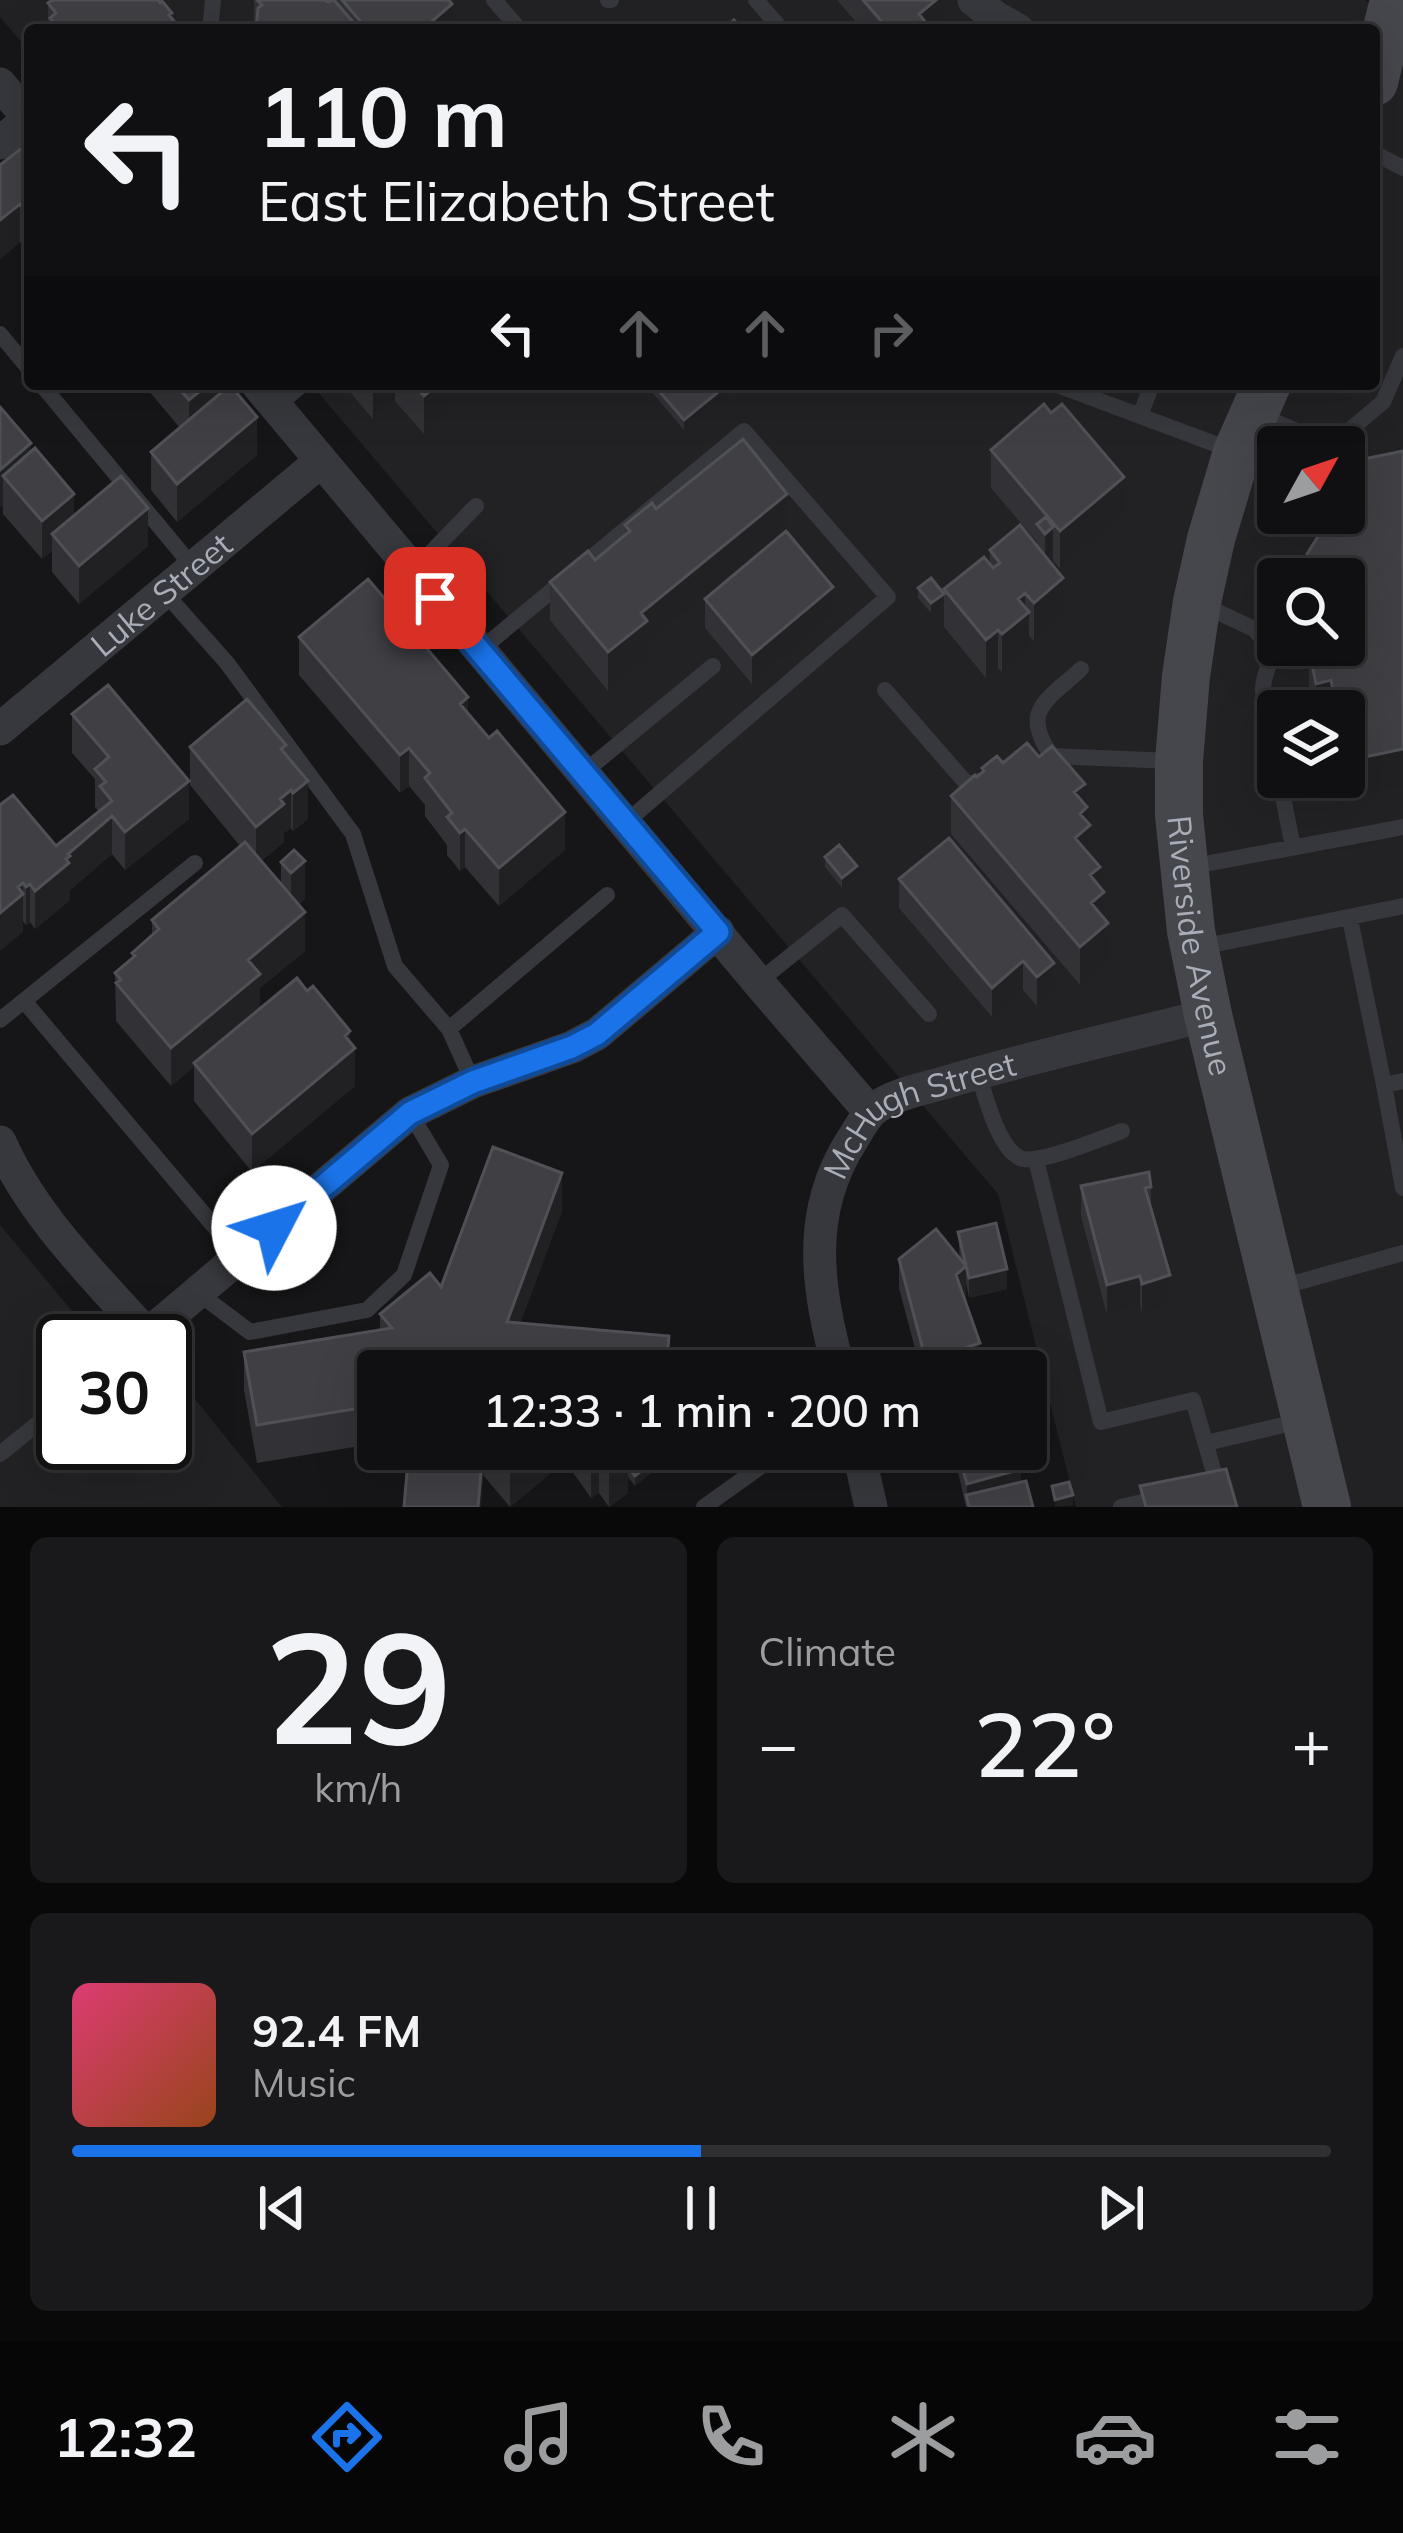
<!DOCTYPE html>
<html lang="en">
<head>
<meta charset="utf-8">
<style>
  :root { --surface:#101012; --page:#19191b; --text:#f1f3f6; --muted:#9c9d9f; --line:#303032; --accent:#1a73e8 }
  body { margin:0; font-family:Mulish,sans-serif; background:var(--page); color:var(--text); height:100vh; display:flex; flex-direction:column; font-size:45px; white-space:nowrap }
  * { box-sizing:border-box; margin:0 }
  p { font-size:39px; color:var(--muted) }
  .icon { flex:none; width:66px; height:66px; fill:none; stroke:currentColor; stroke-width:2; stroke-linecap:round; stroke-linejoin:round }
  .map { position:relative; height:1507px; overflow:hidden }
  .details { display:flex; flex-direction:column; gap:30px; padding:30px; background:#09090a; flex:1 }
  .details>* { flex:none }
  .top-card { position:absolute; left:24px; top:24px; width:1356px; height:366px; border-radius:12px; box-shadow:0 12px 48px #0002,0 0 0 3px var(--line); background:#101012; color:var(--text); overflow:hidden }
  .needle { width:78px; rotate:50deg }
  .controls { position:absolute; left:1257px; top:426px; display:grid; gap:24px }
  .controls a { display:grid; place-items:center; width:108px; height:108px; border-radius:12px; background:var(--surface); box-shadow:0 12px 48px #0002,0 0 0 3px var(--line); font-size:60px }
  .speed { position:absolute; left:36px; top:1314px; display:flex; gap:24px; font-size:60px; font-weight:700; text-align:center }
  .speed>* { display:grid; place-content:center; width:156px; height:156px; border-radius:50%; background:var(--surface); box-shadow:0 12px 48px #0002,0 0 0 3px var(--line); line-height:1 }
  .speed .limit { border:6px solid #111; border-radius:18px; background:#fff; color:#111 }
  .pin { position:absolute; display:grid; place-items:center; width:102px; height:102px; color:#fff; margin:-51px; border-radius:24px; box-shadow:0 6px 18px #0006 }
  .me { position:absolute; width:132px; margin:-66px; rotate:50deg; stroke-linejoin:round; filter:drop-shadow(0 0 9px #0008) }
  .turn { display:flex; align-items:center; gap:42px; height:252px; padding:0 36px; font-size:54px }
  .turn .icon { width:156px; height:156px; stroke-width:2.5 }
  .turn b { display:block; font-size:84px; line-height:102px }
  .lanes { display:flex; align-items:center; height:114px; padding:0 36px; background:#0003; justify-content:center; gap:60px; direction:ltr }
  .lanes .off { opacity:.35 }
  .big { font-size:90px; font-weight:600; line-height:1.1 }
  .details .card { flex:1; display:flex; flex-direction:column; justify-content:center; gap:18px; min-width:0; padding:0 42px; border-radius:18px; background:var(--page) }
  .details .dial { align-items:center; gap:0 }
  .dial b { font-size:156px; line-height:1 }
  .song { display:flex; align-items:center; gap:36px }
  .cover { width:144px; height:144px; border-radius:18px; background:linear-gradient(135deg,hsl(340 70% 55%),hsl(20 70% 35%)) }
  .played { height:12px; border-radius:6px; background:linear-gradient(90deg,var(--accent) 50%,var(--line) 50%) }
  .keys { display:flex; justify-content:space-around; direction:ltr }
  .heat { display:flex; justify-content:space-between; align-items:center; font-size:66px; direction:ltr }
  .details .tiles { flex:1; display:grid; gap:30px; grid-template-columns:1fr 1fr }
  .card:last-child { grid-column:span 2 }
  .trip { position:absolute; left:357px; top:1350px; width:690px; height:120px; border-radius:12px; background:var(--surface); box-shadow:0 12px 48px #0002,0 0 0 3px var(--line); font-weight:600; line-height:120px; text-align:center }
  .menu { display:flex; height:192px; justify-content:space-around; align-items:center; background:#060607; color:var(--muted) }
  .menu .icon { width:84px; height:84px }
  .menu .on { color:var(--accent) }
  .menu b { font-size:54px; color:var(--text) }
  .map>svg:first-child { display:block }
  .built { fill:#222225; fill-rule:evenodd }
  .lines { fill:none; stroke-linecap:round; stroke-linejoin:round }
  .lane { stroke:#37383d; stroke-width:16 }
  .street { stroke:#37383d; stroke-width:33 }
  .secondary { stroke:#45474d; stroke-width:48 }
  .wall { fill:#323236 }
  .shaded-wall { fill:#212124 }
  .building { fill:#3f3f44; stroke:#4f5156; stroke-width:3 }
  .route-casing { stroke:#114b97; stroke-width:30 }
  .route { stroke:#1a73e8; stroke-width:21 }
  .labels { text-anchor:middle; stroke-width:12; stroke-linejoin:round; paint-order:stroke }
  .street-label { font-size:33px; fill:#a8adb8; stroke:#111113 }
</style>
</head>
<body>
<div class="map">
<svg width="1403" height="1507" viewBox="0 0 1403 1507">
  <rect width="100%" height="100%" fill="#161618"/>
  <path class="built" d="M0 0H1364L1403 19V1507H1076L998 1194 311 384H1374V30H30V52L0 17ZM1278 447H1344V513H1278ZM1278 579H1344V645H1278ZM1278 711H1344V777H1278Z
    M0 1225 88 1330 115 1341H63V1443H165V1362L282 1507H0Z"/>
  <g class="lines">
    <path class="lane" d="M494 0 520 30
      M608 0H611
      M756 0 782 30
      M210 30 213 0
      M1374 153 1403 168
      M0 334 30 370
      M41 384 193 567
      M1055 384 1231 450
      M276 407 303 384
      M1259 415 1311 437 1345 434 1383 402 1403 356
      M1140 416 1152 384
      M413 571 476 506
      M164 592 227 663 353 834 395 966 449 1029 607 895
      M1201 604 1254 629 1272 650C1271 664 1263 675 1263 689 1264 716 1273 744 1278 770
      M479 651 744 431 888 597 625 823
      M1081 669C1048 700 1019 710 1052 756L1172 761
      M885 690 967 784 984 780
      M583 773 713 666
      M1279 777 1293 847
      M1189 867 1403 827
      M1350 919 1384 1085 1403 1081
      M1201 947 1403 906
      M758 982 842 915 929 1014
      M24 1001 240 1257
      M0 1020 195 863
      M449 1029 473 1082
      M978 1073C985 1095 998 1148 1020 1158 1037 1166 1102 1138 1122 1131
      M1384 1085 1403 1188
      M1036 1160 1101 1422 1193 1400 1217 1483 1207 1486
      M1277 1288 1403 1253
      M197 1292 250 1332 367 1310 404 1275 441 1165 410 1113
      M1206 1443 1305 1420
      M0 1454 63 1403
      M704 1507 785 1449
      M1121 1507 1159 1498"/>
    <g class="street">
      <path d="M974 0 995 17 1018 30"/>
      <path d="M0 84 30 120"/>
      <path d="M0 143 29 119"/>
      <path d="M257 384 758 982 870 1112"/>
      <path id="s1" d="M0 729 321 461"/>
      <path d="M0 1142C33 1217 93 1274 147 1335L410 1113 473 1082 572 1047 597 1034 718 932"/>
      <path id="s2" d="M839 1371C818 1290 804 1215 852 1140 858 1131 864 1118 873 1110 894 1093 924 1089 950 1081 1035 1056 1122 1037 1208 1015"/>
      <path d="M858 1449 871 1507"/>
    </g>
    <g class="secondary">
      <path d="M1374 82 1394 0"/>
      <path id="s3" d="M1267 384 1237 452 1211 539 1197 602 1186 676 1179 761V815L1191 931 1208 1015 1327 1507"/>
    </g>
  </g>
  <path class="wall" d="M254 0H452V30H254Z
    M837 0H942V24L935 30H863Z
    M48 3 172 19 181 30H48Z
    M30 150V254L20 242 0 259Z
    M143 384H221V393L257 455 177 522 151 490V452L180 428Z
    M350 384H483L424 434 395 401 373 419 350 392Z
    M645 384H740L684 430Z
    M0 407 74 516 148 546 79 604 52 572V551L42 559 3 514Z
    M991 450 1124 515 1060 569 1053 560 1063 616 1034 641 1029 636V650L1002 672 998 668 986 678 944 627V589L990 565V550L1037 546V542L991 488Z
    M1403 451V787L1346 799 1342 777H1344V711H1314L1309 687V649L1318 647V645H1344V579H1307V554L1317 539 1312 513H1344Z
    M656 509 787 532 833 616 752 684 705 628V599L723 584 647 645V659L608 691 550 620V582L595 560 625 536V525Z
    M918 588 944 604 931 613 918 598Z
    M299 637 468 713 565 850 499 906 465 867 460 871 447 855V845L425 816V805L409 786 400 793 299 675Z
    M72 714 189 819 125 870 112 854 70 890 69 901 35 929 30 922 26 925 23 921V932L13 795 56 846 99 812 95 807V779L72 753Z
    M190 747 286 755 308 819 293 831 291 828 284 833V842L261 861 281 884V862L294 850 305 899 298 905 305 951 260 988V1009L350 1043 355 1086 252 1172 194 1101V1067L171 1086 116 1021 115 973 132 959V953L152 936V920L240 846 190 785Z
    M1003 763 1085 805 1090 855 1100 887 1108 961 1080 985 951 834V796L982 773V768Z
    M949 838 1054 992 1037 1006 1023 990 992 1017 899 908V879Z
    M825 857 857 876 842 888 825 867Z
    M1081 1186 1151 1187V1210L1170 1305 1142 1313 1140 1305 1107 1315 1081 1216Z
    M562 1211 520 1323 669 1371H378V1443L257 1463 244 1390V1352L380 1330V1314L441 1287Z
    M958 1232 1007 1289 969 1298 966 1282V1296L964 1297 980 1371H921L899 1288V1259L960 1260Z
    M409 1449H559V1466L510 1507 484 1476Z
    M574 1449H624L628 1458 675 1449V1454L635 1486 628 1477V1493L609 1507 599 1493 591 1498 574 1474Z
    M956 1449H1021V1456L1018 1457 1021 1482 1033 1507H966L956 1463Z"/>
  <path class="shaded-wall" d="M448 0H452V30H422Z
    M936 0H942V24L935 30H919V14Z
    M20 204V242L0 259V220Z
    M209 384H221V412L189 439V400Z
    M373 384H395V401L373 419Z
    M438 384H483L424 434V396Z
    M728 384H740L684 430V420Z
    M257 417V455L177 522V484Z
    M31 443V481L3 476V505L0 508V470Z
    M1124 477V515L1060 569V531Z
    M74 494V532L52 534V551L42 559V521Z
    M787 494V532L647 645V659L608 691V652L641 613Z
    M148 508V546L79 604V566Z
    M1053 527V565L1045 572V534Z
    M1063 578V616L1034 641V603Z
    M833 587V616L752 684V655Z
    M1025 593V615L1029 612V650L1002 672V634L1018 599Z
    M944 594V604L931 613V603Z
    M998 630V668L986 678V640Z
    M1331 680V711H1316V684Z
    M468 697V735L460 704Z
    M409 748V786L400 793V755Z
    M1403 749V787L1346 799V761Z
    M189 781V819L125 870V832Z
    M308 781V819L293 831V793Z
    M1085 784 1087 828 1090 825V863L1075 876 1074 792Z
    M291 790V828L284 833V842L256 865V827L280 799Z
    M565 812V850L499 906V868Z
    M112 816V854L70 890 69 901 35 929V891L68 854Z
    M465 829V867L460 871V833Z
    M305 861V899L291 911V873Z
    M857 866V876L842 888V878Z
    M1100 867V895L1104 892V927L1108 923V961L1080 985V947L1090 875Z
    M23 883V932L0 951V913Z
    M30 884V922L26 925V887Z
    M305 912V951L260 988V1013L194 1063V1067L171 1086V1048L248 960Z
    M1023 961V990L992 1017V988Z
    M1054 963V992L1037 1006V977Z
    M350 1031V1052L355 1048V1086L252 1172V1134Z
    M562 1173V1211L507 1360V1322Z
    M966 1266V1296L956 1304V1275Z
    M1007 1269V1289L969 1298V1278Z
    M1170 1275V1305L1142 1313V1284Z
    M1140 1276V1305L1107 1315V1285Z
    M980 1343V1371H926V1361Z
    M483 1449 484 1476 481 1507H478Z
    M534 1449H559V1466L510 1507V1469Z
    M669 1449H675V1454L635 1486V1476Z
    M599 1455V1493L591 1498V1460Z
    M628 1455V1493L609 1507V1469Z
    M1021 1469V1489L967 1498V1484Z
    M1073 1495V1505L1055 1507V1500Z"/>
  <path class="building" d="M52 0H158L160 3 162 1 172 13 169 15 181 30H60L50 18 56 13 48 3Z
    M257 0H324L328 2 334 0 360 30H256L258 8 262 5Z
    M342 0H449L452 4 422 30H368Z
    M863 0H936L919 14 927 24 920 30H910L906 26 901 30H889Z
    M734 20 742 30H722Z
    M26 145 30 150V216L20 204 0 220V165Z
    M175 384H209L189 400Z
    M413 384H438L424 396Z
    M653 384H728L684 420Z
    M230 385 257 417 177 484 151 452Z
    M1044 404 1051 413 1062 404 1124 477 1060 531 991 450Z
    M0 407 31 443 0 470Z
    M743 439 787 494 641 613 647 621 608 652 550 582 588 551 595 560 630 531 625 525 652 503 656 509Z
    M35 448 74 494 42 521 3 476Z
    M1403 451V749L1346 761 1344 748V711H1337L1331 680 1316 684 1309 649 1325 645H1344V579H1312L1307 554 1322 530 1319 513H1344V463Z
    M121 476 148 508 79 566 52 534Z
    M1046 517 1053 527 1045 534 1037 524Z
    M1020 525 1063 578 1034 603 1025 593 1018 599 1029 612 1002 634 998 630 986 640 944 589 984 557 993 568 1000 563 990 550Z
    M786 531 833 587 752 655 705 599Z
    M931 578 944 594 931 603 918 588Z
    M368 579 468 697 460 704 489 738 497 731 565 812 499 868 465 829 460 833 447 817 452 813 425 778 430 773 409 748 400 755 299 637Z
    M108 685 189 781 125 832 112 816 68 854 70 856 66 859 69 863 35 891 30 884 26 887 23 883 18 887 23 894 0 913V805L13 795 56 846 112 801 100 786 106 782 95 769 109 757 72 714Z
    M247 699 286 745 281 749 308 781 293 793 291 790 280 799 284 804 256 827 190 747Z
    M1027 743 1039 757 1052 746 1085 784 1074 792 1087 807 1080 814 1090 825 1075 838 1100 867 1090 875 1104 892 1091 903 1108 923 1080 947 951 796 975 775 977 777 984 771 982 768 997 756 1003 763Z
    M949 838 1054 963 1037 977 1023 961 992 988 899 879Z
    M245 842 305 912 248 960 260 974 171 1048 116 983 121 980 115 973 135 956 132 953 159 929 152 920Z
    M839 845 857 866 842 878 825 857Z
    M294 850 305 861 291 873 281 862Z
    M297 978 307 991 313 986 350 1031 345 1036 355 1048 252 1134 194 1063Z
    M493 1147 562 1173 507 1322 669 1336 666 1371H378V1405L257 1425 244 1352 392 1328 380 1314 430 1273 441 1287Z
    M1149 1172 1151 1187 1145 1188 1170 1275 1142 1284 1140 1276 1107 1285 1081 1186Z
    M996 1223 1007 1269 969 1278 958 1232Z
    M936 1229 966 1266 956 1275 980 1343 926 1361 899 1259Z
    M409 1449H483L478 1507H404Z
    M493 1449H534L510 1469Z
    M583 1449H624L628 1455 609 1469 599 1455 591 1460Z
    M640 1449H669L635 1476 628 1467V1458Z
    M957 1449H1016L1021 1469 967 1484Z
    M1226 1469 1237 1507H1146L1140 1486Z
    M1026 1481 1033 1507H969L966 1495Z
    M1069 1482 1073 1495 1055 1500 1052 1486Z"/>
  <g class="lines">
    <g class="route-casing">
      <path id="route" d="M274 1228 410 1113 473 1082 572 1047 597 1034 718 932 435 598"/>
    </g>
    <use href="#route" class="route"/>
  </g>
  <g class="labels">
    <g class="street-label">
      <text dy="12" stroke="none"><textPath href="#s1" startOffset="210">Luke Street</textPath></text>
      <text dy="12" stroke="none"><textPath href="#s3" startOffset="576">Riverside Avenue</textPath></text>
      <text dy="12" stroke="none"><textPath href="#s2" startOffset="312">McHugh Street</textPath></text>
    </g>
  </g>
</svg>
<div class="controls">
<a><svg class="needle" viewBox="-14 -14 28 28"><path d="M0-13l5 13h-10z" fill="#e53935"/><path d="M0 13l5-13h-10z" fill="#9c9d9f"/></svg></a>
<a><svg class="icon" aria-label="search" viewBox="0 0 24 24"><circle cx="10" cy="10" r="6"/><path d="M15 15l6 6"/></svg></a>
<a><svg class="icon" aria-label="layers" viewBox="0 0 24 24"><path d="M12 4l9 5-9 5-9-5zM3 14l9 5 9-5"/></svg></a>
</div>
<div class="speed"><div class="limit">30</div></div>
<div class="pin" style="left:435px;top:598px;background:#d93025"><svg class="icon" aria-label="arrive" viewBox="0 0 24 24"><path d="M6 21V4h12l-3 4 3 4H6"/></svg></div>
<svg class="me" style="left:274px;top:1228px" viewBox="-20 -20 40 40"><circle r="19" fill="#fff"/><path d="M0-13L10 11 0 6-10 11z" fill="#1a73e8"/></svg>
<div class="trip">12:33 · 1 min · 200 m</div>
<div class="top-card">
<div class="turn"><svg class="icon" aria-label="left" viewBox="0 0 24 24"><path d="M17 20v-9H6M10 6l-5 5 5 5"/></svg><div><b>110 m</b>East Elizabeth Street</div></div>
<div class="lanes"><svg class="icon" aria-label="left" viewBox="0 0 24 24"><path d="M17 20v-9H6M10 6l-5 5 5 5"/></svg><svg class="icon off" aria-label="ahead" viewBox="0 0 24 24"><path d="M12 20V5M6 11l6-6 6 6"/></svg><svg class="icon off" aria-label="ahead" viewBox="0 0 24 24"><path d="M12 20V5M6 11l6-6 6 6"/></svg><svg class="icon off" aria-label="right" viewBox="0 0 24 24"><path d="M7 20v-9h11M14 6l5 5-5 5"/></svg></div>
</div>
</div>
<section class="details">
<div class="tiles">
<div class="card dial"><b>29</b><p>km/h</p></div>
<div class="card"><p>Climate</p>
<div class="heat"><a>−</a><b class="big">22°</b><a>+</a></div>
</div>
<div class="card">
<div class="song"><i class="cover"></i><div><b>92.4 FM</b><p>Music</p></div></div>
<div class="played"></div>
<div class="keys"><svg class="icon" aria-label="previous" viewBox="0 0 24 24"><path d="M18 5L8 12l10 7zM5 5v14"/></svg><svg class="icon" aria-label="pause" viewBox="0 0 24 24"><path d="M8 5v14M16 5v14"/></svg><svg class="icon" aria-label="next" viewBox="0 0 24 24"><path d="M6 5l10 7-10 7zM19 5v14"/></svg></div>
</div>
</div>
</section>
<nav class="menu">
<b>12:32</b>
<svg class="icon on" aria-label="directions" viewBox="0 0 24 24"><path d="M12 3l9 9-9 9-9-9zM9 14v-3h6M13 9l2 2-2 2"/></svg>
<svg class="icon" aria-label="music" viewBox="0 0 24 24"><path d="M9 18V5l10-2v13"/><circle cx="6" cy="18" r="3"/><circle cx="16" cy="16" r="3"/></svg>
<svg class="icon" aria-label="phone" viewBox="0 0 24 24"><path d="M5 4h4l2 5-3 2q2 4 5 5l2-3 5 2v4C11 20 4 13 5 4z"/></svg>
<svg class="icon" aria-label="climate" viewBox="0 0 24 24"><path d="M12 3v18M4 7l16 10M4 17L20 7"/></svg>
<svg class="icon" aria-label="car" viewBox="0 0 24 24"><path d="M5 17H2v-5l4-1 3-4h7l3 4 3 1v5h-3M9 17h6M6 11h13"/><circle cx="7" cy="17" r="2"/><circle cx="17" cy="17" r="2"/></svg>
<svg class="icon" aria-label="filters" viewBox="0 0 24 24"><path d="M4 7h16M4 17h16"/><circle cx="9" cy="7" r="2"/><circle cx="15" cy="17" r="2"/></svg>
</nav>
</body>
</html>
